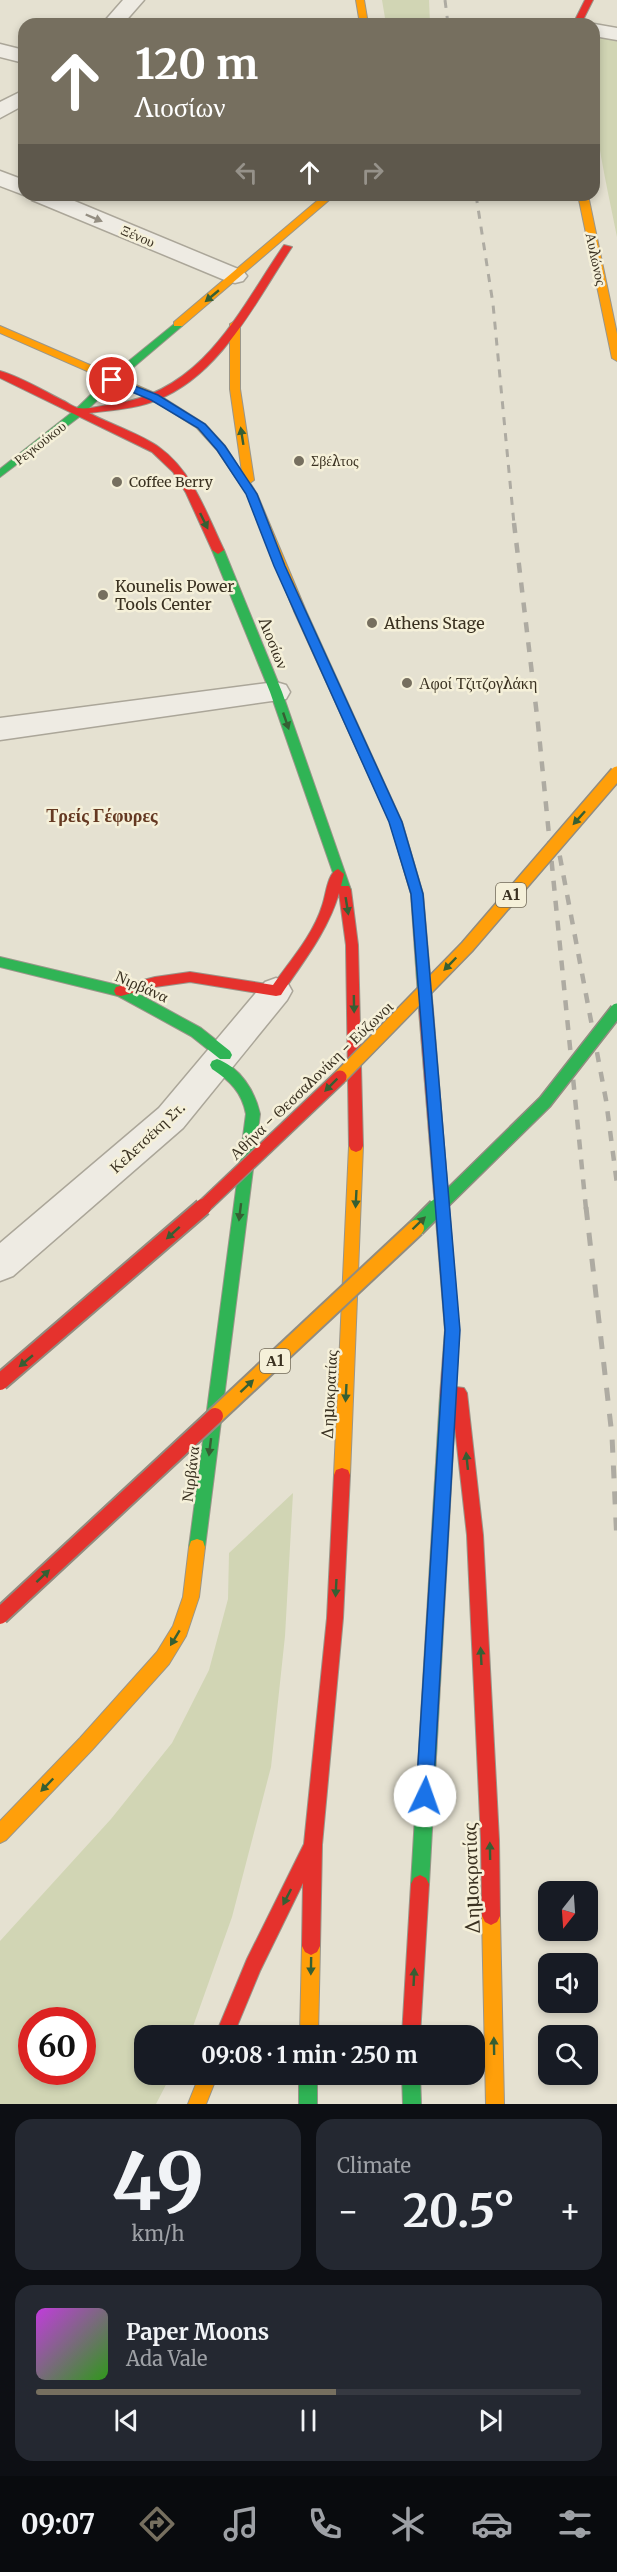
<!DOCTYPE html>
<html lang="en">
<head>
<meta charset="utf-8">
<style>
  :root { --surface:#171b24; --page:#242831; --text:#f1f3f6; --muted:#9ea1a6; --line:#363941; --accent:#766f5f }
  body { margin:0; font-family:Merriweather,serif; background:var(--page); color:var(--text); height:100vh; display:flex; flex-direction:column; font-size:22px; white-space:nowrap }
  * { box-sizing:border-box; margin:0 }
  p { font-size:20px; color:var(--muted) }
  .icon { flex:none; width:33px; height:33px; fill:none; stroke:currentColor; stroke-width:2; stroke-linecap:round; stroke-linejoin:round }
  .map { position:relative; height:2104px; overflow:hidden }
  .side { display:flex; flex-direction:column; gap:15px; padding:15px; background:#0d0f14; flex:1 }
  .side>* { flex:none }
  .banner { position:absolute; left:18px; top:18px; width:582px; height:183px; border-radius:18px; box-shadow:0 3px 9px #0003; background:#766f5f; color:#fff; overflow:hidden }
  .needle { width:39px; rotate:197deg }
  .tools { position:absolute; left:538px; top:1881px; display:grid; gap:12px }
  .tools a { display:grid; place-items:center; width:60px; height:60px; border-radius:12px; background:var(--surface); box-shadow:0 3px 9px #0003; font-size:30px }
  .speed { position:absolute; left:18px; top:2007px; display:flex; gap:12px; font-size:30px; font-weight:700; text-align:center }
  .speed>* { display:grid; place-content:center; width:78px; height:78px; border-radius:50%; background:var(--surface); box-shadow:0 3px 9px #0003; line-height:1 }
  .speed .limit { border:9px solid #d22; background:#fff; color:#111 }
  .pin { position:absolute; display:grid; place-items:center; width:51px; height:51px; color:#fff; margin:-26px; border:3px solid #fff; border-radius:50%; box-shadow:0 2px 6px #0007 }
  .me { position:absolute; width:66px; margin:-33px; rotate:3deg; stroke-linejoin:round; filter:drop-shadow(0 0 4px #0008) }
  .turn { display:flex; align-items:center; gap:21px; height:126px; padding:0 18px; font-size:27px }
  .turn .icon { width:78px; height:78px; stroke-width:2.5 }
  .turn b { display:block; font-size:42px; line-height:51px }
  .lanes { display:flex; align-items:center; height:57px; padding:0 18px; background:#0003; justify-content:center; gap:30px; direction:ltr }
  .lanes .off { opacity:.35 }
  .big { font-size:45px; font-weight:700; line-height:1.1 }
  .side .card { flex:1; display:flex; flex-direction:column; justify-content:center; gap:9px; min-width:0; padding:0 21px; border-radius:18px; background:var(--page) }
  .side .dial { align-items:center; gap:0 }
  .dial b { font-size:78px; line-height:1 }
  .song { display:flex; align-items:center; gap:18px }
  .cover { width:72px; height:72px; border-radius:9px; background:linear-gradient(135deg,hsl(290 70% 55%),hsl(110 70% 35%)) }
  .played { height:6px; border-radius:3px; background:linear-gradient(90deg,var(--accent) 55%,var(--line) 55%) }
  .keys { display:flex; justify-content:space-around; direction:ltr }
  .heat { display:flex; justify-content:space-between; align-items:center; font-size:33px; direction:ltr }
  .side .tiles { flex:1; display:grid; gap:15px; grid-template-columns:1fr 1fr }
  .card:last-child { grid-column:span 2 }
  .trip { position:absolute; left:134px; top:2025px; width:351px; height:60px; border-radius:18px; background:var(--surface); box-shadow:0 3px 9px #0003; font-weight:700; line-height:60px; text-align:center }
  .tab-bar { display:flex; height:96px; justify-content:space-around; align-items:center; background:#090b0e; color:var(--muted) }
  .tab-bar .icon { width:42px; height:42px }
  .tab-bar .selected { color:var(--accent) }
  .tab-bar b { font-size:27px; color:var(--text) }
  .map>svg:first-child { display:block }
  .green { fill:#d1d5b4; fill-rule:evenodd }
  .lines { fill:none; stroke-linecap:round; stroke-linejoin:round }
  .street-casing { stroke:#aba699; stroke-width:3 }
  .fast-casing { stroke:#9a968a; stroke-width:2 }
  .slow-casing { stroke:#9a968a; stroke-width:2 }
  .jam-casing { stroke:#9a968a; stroke-width:2 }
  .street { fill:#eeebe3; fill-rule:evenodd }
  .fast { fill:#30b455; fill-rule:evenodd }
  .slow { fill:#ff9f0a; fill-rule:evenodd }
  .jam { fill:#e5322d; fill-rule:evenodd }
  .rail-far2 { stroke:#aeaba2; stroke-width:3; stroke-dasharray:8 8; stroke-linecap:butt }
  .rail-far1 { stroke:#aeaba2; stroke-width:4.5; stroke-dasharray:10 10; stroke-linecap:butt }
  .rail { stroke:#aeaba2; stroke-width:5; stroke-dasharray:13 13; stroke-linecap:butt }
  .fast-bridge-far1-casing { stroke:#918c80; stroke-width:16; stroke-linecap:butt }
  .fast-bridge-casing { stroke:#918c80; stroke-width:20; stroke-linecap:butt }
  .slow-bridge-far1-casing { stroke:#918c80; stroke-width:16; stroke-linecap:butt }
  .slow-bridge-casing { stroke:#918c80; stroke-width:20; stroke-linecap:butt }
  .jam-bridge-far1-casing { stroke:#918c80; stroke-width:16; stroke-linecap:butt }
  .jam-bridge-casing { stroke:#918c80; stroke-width:20; stroke-linecap:butt }
  .fast-bridge-far1 { stroke:#30b455; stroke-width:13 }
  .fast-bridge { stroke:#30b455; stroke-width:16 }
  .slow-bridge-far1 { stroke:#ff9f0a; stroke-width:13 }
  .slow-bridge { stroke:#ff9f0a; stroke-width:16 }
  .jam-bridge-far1 { stroke:#e5322d; stroke-width:13 }
  .jam-bridge { stroke:#e5322d; stroke-width:16 }
  .oneway { fill:#948e82 }
  .oneway2 { fill:#365f33 }
  .route { fill:#1a73e8; stroke:#114b97; stroke-width:1.5 }
  .poi-dot { fill:#766f5f; stroke:#f5f0d9; stroke-width:2 }
  .labels { text-anchor:middle; stroke-width:5; stroke-linejoin:round; paint-order:stroke }
  .far-street-label { font-size:14px; fill:#3a3121; stroke:#f5f0d9 }
  .far-poi-label { font-size:14px; fill:#3a3121; stroke:#f5f0d9; text-anchor:start }
  .shield { fill:#f5f0d9; stroke:#726a58; stroke-width:1.5 }
  .shield-label { font-size:15px; font-weight:bold; fill:#3a3121 }
  .poi-label { font-size:16px; fill:#3a3121; stroke:#f5f0d9; text-anchor:start }
  .street-label { font-size:16px; fill:#3a3121; stroke:#f5f0d9 }
  .neighbourhood-label { font-size:18px; font-weight:bold; fill:#653922; stroke:#f5f0d9 }
  .near-street-label { font-size:20px; fill:#3a3121; stroke:#f5f0d9 }
</style>
</head>
<body>
<div class="map">
<svg width="617" height="2104" viewBox="0 0 617 2104">
  <rect width="100%" height="100%" fill="#e5e1d1"/>
  <path class="green" d="M382 0H429L430 24H386Z
    M600 33 617 37V237C608 188 579 76 600 33Z
    M293 1493 285 1636 271 1767 232 1917 190 2035 144 2036V2074L171 2075 156 2104H0V1941L111 1819 172 1743 209 1670 228 1599 229 1553ZM32 2020H82V2072H32Z"/>
  <g class="lines">
    <g class="street-casing">
      <path id="street" d="M123 0H144L123 24H102Z
        M593 24H594L617 28V40L594 36Z
        M0 44 24 50V63L0 57Z
        M24 90V105L0 118V102Z
        M0 171 24 180V195L0 186Z
        M29 195H60L243 271 247 276 243 281 235 283 227 281 32 200Z
        M276 682 286 685 290 692 286 699 0 740V718Z
        M276 978 287 982 292 991 287 1000 183 1128 13 1276 0 1281V1243L159 1108 265 982Z"/>
    </g>
    <g class="fast-casing">
      <path id="fast" d="M178 321 182 322V326L116 382 83 414 0 477V469L75 410 108 378Z
        M218 546 224 550 282 692 351 890 349 894 345 895 339 890 270 692 212 550Z
        M300 607 306 611 402 822 423 894 433 1010 431 1014H421L419 1010 411 894 390 822 294 611Z
        M0 957 126 987 201 1028 230 1051 232 1055 230 1059H220L191 1036 118 996 0 967Z
        M217 1059C240 1067 255 1091 260 1114L205 1547 203 1553 197 1555 191 1553 189 1547 246 1114C242 1092 230 1081 212 1069L210 1065 212 1061Z
        M448 1389 453 1391 456 1396 429 1884 426 1890 420 1893 414 1890 411 1884 440 1396 443 1391Z
        M299 2074H317V2104H299Z
        M402 2074H420L421 2104H403Z"/>
    </g>
    <g class="slow-casing">
      <path id="slow" d="M356 0H364L368 24H360Z
        M324 195H335L182 326H174V322Z
        M578 195H588L617 334V361L612 358Z
        M235 321 240 324V389L254 480 250 483 257 494 306 611 300 615 294 611 247 494 217 450 197 428 151 399 0 333V326L159 395 205 424 225 446 242 472 230 389V324Z
        M356 1140 361 1142 363 1146 350 1475 348 1480 342 1482 336 1480 334 1475 349 1146 351 1142Z
        M197 1539 203 1541 205 1547 199 1597 186 1636 169 1664 92 1750 6 1840 0 1843V1821L80 1738 157 1652 173 1626 183 1597 189 1547 191 1541Z
        M491 1907 497 1910 500 1916 504 2104H486L482 1916 485 1910Z
        M311 1937 317 1940 320 1946 318 2036H300L302 1946 305 1940Z
        M200 2074H218L206 2104H188Z"/>
    </g>
    <g class="jam-casing">
      <path id="jam" d="M585 0H593L581 24H573Z
        M284 245 292 247C255 302 222 374 157 400 136 409 112 410 89 413 110 424 143 435 160 448 193 472 207 515 224 550L218 554 212 550 186 493 173 472 152 452 0 378V371C21 377 42 390 62 400 67 402 73 407 78 408 88 410 104 405 114 404 204 391 238 312 284 245Z
        M338 869 344 874 341 886H349L351 890 358 945 363 1146 361 1150 356 1152 351 1150 349 1146 346 945 339 893C328 931 303 962 281 995L276 996 190 982 155 987 121 996 116 995 114 991 116 987 155 977 190 972 273 985C290 961 313 935 322 906 326 896 327 873 338 869Z
        M426 1005 431 1006 433 1010 459 1330 456 1387 464 1388 467 1393 483 1535 499 1840 500 1916 497 1922 491 1925 485 1922 482 1916 481 1840 467 1535 452 1401 448 1403 443 1401 440 1396 445 1330 419 1010 421 1006Z
        M342 1468 348 1470 350 1475 343 1618 322 1845 320 1946 317 1952 311 1955 305 1952 302 1946 303 1883 260 1971 233 2036H215L247 1959 304 1844 327 1618 334 1475 336 1470Z
        M420 1875 426 1878 429 1884 420 2036H402L411 1884 414 1878Z"/>
    </g>
    <use href="#street" class="street"/>
    <use href="#fast" class="fast"/>
    <use href="#slow" class="slow"/>
    <use href="#jam" class="jam"/>
    <path class="rail-far2" d="M445 0 448 24
      M476 195 493 304 514 524"/>
    <path class="rail-far1" d="M514 523 538 724 586 1209
      M556 836 606 1100 617 1184"/>
    <path class="rail" d="M586 1207 612 1436 617 1543"/>
    <g class="fast-bridge-far1-casing">
      <path id="fast-bridge-far1" d="M436 1209 545 1102 617 1010"/>
    </g>
    <g class="fast-bridge-casing">
      <path id="fast-bridge" d="M416 1228 437 1207"/>
    </g>
    <g class="slow-bridge-far1-casing">
      <path id="slow-bridge-far1" d="M340 1077 467 947 617 773"/>
    </g>
    <g class="slow-bridge-casing">
      <path id="slow-bridge" d="M215 1416 416 1228"/>
    </g>
    <g class="jam-bridge-far1-casing">
      <path id="jam-bridge-far1" d="M201 1209 340 1077"/>
    </g>
    <g class="jam-bridge-casing">
      <path id="jam-bridge" d="M0 1382 203 1207
        M0 1616 215 1416"/>
    </g>
    <use href="#fast-bridge-far1" class="fast-bridge-far1"/>
    <use href="#fast-bridge" class="fast-bridge"/>
    <use href="#slow-bridge-far1" class="slow-bridge-far1"/>
    <use href="#slow-bridge" class="slow-bridge"/>
    <use href="#jam-bridge-far1" class="jam-bridge-far1"/>
    <use href="#jam-bridge" class="jam-bridge"/>
  </g>
  <defs><path id="oneway-solid" d="M-6-.8H1V-3.2L6.5 0L1 3.2V.8H-6Z" transform="scale(1.5)"/></defs>
  <use class="oneway" href="#oneway-solid" transform="translate(94 218) rotate(23)"/>
  <g class="oneway2">
    <use href="#oneway-solid" transform="translate(212 296) rotate(140)"/>
    <use href="#oneway-solid" transform="translate(242 436) rotate(-99)"/>
    <use href="#oneway-solid" transform="translate(204 521) rotate(64)"/>
    <use href="#oneway-solid" transform="translate(286 721) rotate(71)"/>
    <use href="#oneway-solid" transform="translate(579 818) rotate(132)"/>
    <use href="#oneway-solid" transform="translate(347 906) rotate(81)"/>
    <use href="#oneway-solid" transform="translate(450 964) rotate(134)"/>
    <use href="#oneway-solid" transform="translate(354 1004) rotate(89)"/>
    <use href="#oneway-solid" transform="translate(331 1085) rotate(135)"/>
    <use href="#oneway-solid" transform="translate(356 1199) rotate(93)"/>
    <use href="#oneway-solid" transform="translate(240 1212) rotate(97)"/>
    <use href="#oneway-solid" transform="translate(419 1223) rotate(-44)"/>
    <use href="#oneway-solid" transform="translate(173 1233) rotate(138)"/>
    <use href="#oneway-solid" transform="translate(26 1361) rotate(140)"/>
    <use href="#oneway-solid" transform="translate(247 1386) rotate(-43)"/>
    <use href="#oneway-solid" transform="translate(346 1393) rotate(93)"/>
    <use href="#oneway-solid" transform="translate(210 1447) rotate(97)"/>
    <use href="#oneway-solid" transform="translate(467 1461) rotate(-96)"/>
    <use href="#oneway-solid" transform="translate(43 1576) rotate(-43)"/>
    <use href="#oneway-solid" transform="translate(336 1588) rotate(93)"/>
    <use href="#oneway-solid" transform="translate(175 1638) rotate(121)"/>
    <use href="#oneway-solid" transform="translate(481 1656) rotate(-93)"/>
    <use href="#oneway-solid" transform="translate(47 1785) rotate(134)"/>
    <use href="#oneway-solid" transform="translate(490 1851) rotate(-91)"/>
    <use href="#oneway-solid" transform="translate(287 1897) rotate(117)"/>
    <use href="#oneway-solid" transform="translate(311 1966) rotate(91)"/>
    <use href="#oneway-solid" transform="translate(414 1977) rotate(-87)"/>
    <use href="#oneway-solid" transform="translate(494 2046) rotate(-91)"/>
  </g>
  <path class="route" d="M112 377 158 395 205 424 225 446 257 494 285 566 402 822 423 894 460 1330 433 1796 431 1802 425 1804 419 1802 416 1796 445 1330 411 894 389 822 274 566 246 494 217 450 198 428 151 400 108 382V378Z"/>
  <g class="poi-dot">
    <circle cx="299" cy="461" r="6"/>
    <circle cx="117" cy="482" r="6"/>
    <circle cx="103" cy="595" r="6"/>
    <circle cx="372" cy="623" r="6"/>
    <circle cx="407" cy="683" r="6"/>
  </g>
  <g class="labels">
    <g class="far-street-label">
      <text transform="translate(138 236) rotate(23)" y="5">Ξένου</text>
      <text transform="translate(596 259) rotate(78)" y="5">Αυλώνος</text>
      <text transform="translate(40 443) rotate(-38)" y="5">Ρεγκούκου</text>
    </g>
    <g class="far-poi-label">
      <text x="311" y="466">Σβέλτος</text>
      <text x="129" y="487">Coffee Berry</text>
    </g>
    <g class="shield">
      <rect x="496" y="883" width="30" height="24" rx="4.5"/>
      <rect x="260" y="1349" width="30" height="24" rx="4.5"/>
    </g>
    <g class="shield-label">
      <text x="511" y="900">Α1</text>
      <text x="275" y="1366">Α1</text>
    </g>
    <g class="poi-label">
      <text x="115" y="592">Kounelis Power<tspan x="115" dy="18">Tools Center</tspan></text>
      <text x="384" y="629">Athens Stage</text>
      <text x="419" y="689">Αφοί Τζιτζογλάκη</text>
    </g>
    <g class="street-label">
      <text transform="translate(274 643) rotate(68)" y="6">Λιοσίων</text>
      <text transform="translate(142 986) rotate(24)" y="6">Νιρβάνα</text>
      <text transform="translate(311 1080) rotate(-44)" y="6">Αθήνα - Θεσσαλονίκη - Εύζωνοι</text>
      <text transform="translate(147 1137) rotate(-43)" y="6">Κελετσέκη Στ.</text>
      <text transform="translate(329 1395) rotate(-87)" y="6">Δημοκρατίας</text>
      <text transform="translate(190 1474) rotate(-83)" y="6">Νιρβάνα</text>
    </g>
    <g class="neighbourhood-label">
      <text x="102" y="822">Τρείς Γέφυρες</text>
    </g>
    <g class="near-street-label">
      <text transform="translate(471 1879) rotate(-92)" y="7">Δημοκρατίας</text>
    </g>
  </g>
</svg>
<div class="tools">
<a><svg class="needle" viewBox="-14 -14 28 28"><path d="M0-13l5 13h-10z" fill="#e53935"/><path d="M0 13l5-13h-10z" fill="#9ea1a6"/></svg></a>
<a><svg class="icon" aria-label="sound" viewBox="0 0 24 24"><path d="M4 9h4l5-4v14l-5-4H4zM17 9q2 3 0 6"/></svg></a>
<a><svg class="icon" aria-label="search" viewBox="0 0 24 24"><circle cx="10" cy="10" r="6"/><path d="M15 15l6 6"/></svg></a>
</div>
<div class="speed"><div class="limit">60</div></div>
<div class="pin" style="left:112px;top:380px;background:#d93025"><svg class="icon" aria-label="arrive" viewBox="0 0 24 24"><path d="M6 21V4h12l-3 4 3 4H6"/></svg></div>
<svg class="me" style="left:425px;top:1796px" viewBox="-20 -20 40 40"><circle r="19" fill="#fff"/><path d="M0-13L10 11 0 6-10 11z" fill="#1a73e8"/></svg>
<div class="trip">09:08 · 1 min · 250 m</div>
<div class="banner">
<div class="turn"><svg class="icon" aria-label="ahead" viewBox="0 0 24 24"><path d="M12 20V5M6 11l6-6 6 6"/></svg><div><b>120 m</b>Λιοσίων</div></div>
<div class="lanes"><svg class="icon off" aria-label="left" viewBox="0 0 24 24"><path d="M17 20v-9H6M10 6l-5 5 5 5"/></svg><svg class="icon" aria-label="ahead" viewBox="0 0 24 24"><path d="M12 20V5M6 11l6-6 6 6"/></svg><svg class="icon off" aria-label="right" viewBox="0 0 24 24"><path d="M7 20v-9h11M14 6l5 5-5 5"/></svg></div>
</div>
</div>
<section class="side">
<div class="tiles">
<div class="card dial"><b>49</b><p>km/h</p></div>
<div class="card"><p>Climate</p>
<div class="heat"><a>−</a><b class="big">20.5°</b><a>+</a></div>
</div>
<div class="card">
<div class="song"><i class="cover"></i><div><b>Paper Moons</b><p>Ada Vale</p></div></div>
<div class="played"></div>
<div class="keys"><svg class="icon" aria-label="previous" viewBox="0 0 24 24"><path d="M18 5L8 12l10 7zM5 5v14"/></svg><svg class="icon" aria-label="pause" viewBox="0 0 24 24"><path d="M8 5v14M16 5v14"/></svg><svg class="icon" aria-label="next" viewBox="0 0 24 24"><path d="M6 5l10 7-10 7zM19 5v14"/></svg></div>
</div>
</div>
</section>
<nav class="tab-bar">
<b>09:07</b>
<svg class="icon selected" aria-label="directions" viewBox="0 0 24 24"><path d="M12 3l9 9-9 9-9-9zM9 14v-3h6M13 9l2 2-2 2"/></svg>
<svg class="icon" aria-label="music" viewBox="0 0 24 24"><path d="M9 18V5l10-2v13"/><circle cx="6" cy="18" r="3"/><circle cx="16" cy="16" r="3"/></svg>
<svg class="icon" aria-label="phone" viewBox="0 0 24 24"><path d="M5 4h4l2 5-3 2q2 4 5 5l2-3 5 2v4C11 20 4 13 5 4z"/></svg>
<svg class="icon" aria-label="climate" viewBox="0 0 24 24"><path d="M12 3v18M4 7l16 10M4 17L20 7"/></svg>
<svg class="icon" aria-label="car" viewBox="0 0 24 24"><path d="M5 17H2v-5l4-1 3-4h7l3 4 3 1v5h-3M9 17h6M6 11h13"/><circle cx="7" cy="17" r="2"/><circle cx="17" cy="17" r="2"/></svg>
<svg class="icon" aria-label="filters" viewBox="0 0 24 24"><path d="M4 7h16M4 17h16"/><circle cx="9" cy="7" r="2"/><circle cx="15" cy="17" r="2"/></svg>
</nav>
</body>
</html>
